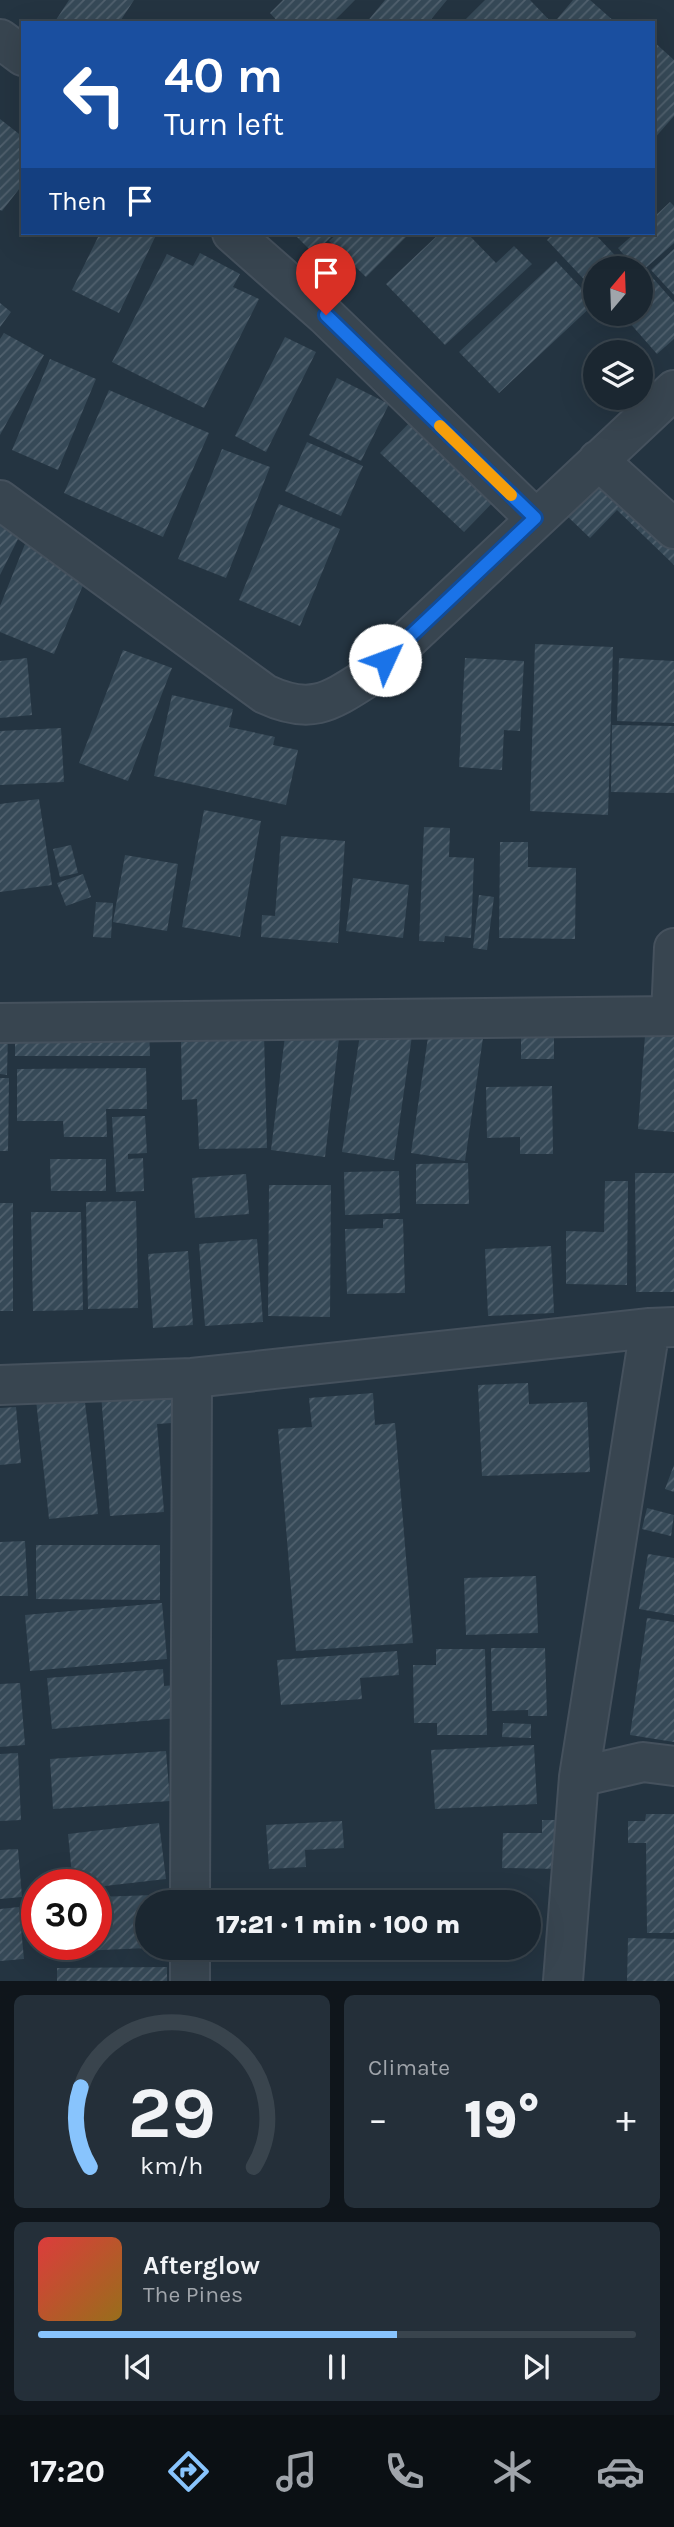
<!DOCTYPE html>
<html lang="en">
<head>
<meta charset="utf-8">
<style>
  :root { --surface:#1b2731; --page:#242f39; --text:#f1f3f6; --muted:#a0a5ab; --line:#39444d; --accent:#88c4fd }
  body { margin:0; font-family:Karla,sans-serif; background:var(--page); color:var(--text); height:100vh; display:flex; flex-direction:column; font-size:26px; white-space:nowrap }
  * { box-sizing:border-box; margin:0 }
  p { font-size:23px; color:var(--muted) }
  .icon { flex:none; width:38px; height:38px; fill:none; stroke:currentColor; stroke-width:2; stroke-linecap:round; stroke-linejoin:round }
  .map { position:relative; height:1981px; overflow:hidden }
  .side { display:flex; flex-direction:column; gap:14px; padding:14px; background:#0f151b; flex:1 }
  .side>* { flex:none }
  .hud { position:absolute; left:21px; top:21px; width:634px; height:214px; border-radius:0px; box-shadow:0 7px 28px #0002,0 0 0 2px var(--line); background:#1a4fa0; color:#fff; overflow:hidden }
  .needle { width:46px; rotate:19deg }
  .fabs { position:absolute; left:583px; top:256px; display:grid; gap:14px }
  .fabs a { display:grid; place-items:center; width:70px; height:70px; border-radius:50%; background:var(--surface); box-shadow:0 7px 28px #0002,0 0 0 2px var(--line); font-size:35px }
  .speed { position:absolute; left:21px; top:1869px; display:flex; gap:14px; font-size:35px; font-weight:700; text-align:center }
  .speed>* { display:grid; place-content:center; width:91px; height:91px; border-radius:50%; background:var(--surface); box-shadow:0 7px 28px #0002,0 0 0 2px var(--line); line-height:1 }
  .speed .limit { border:10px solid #d22; background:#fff; color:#111 }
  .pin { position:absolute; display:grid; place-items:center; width:60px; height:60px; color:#fff; margin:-72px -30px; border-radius:50% 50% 50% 0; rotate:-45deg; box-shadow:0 0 7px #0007 }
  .pin .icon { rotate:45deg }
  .me { position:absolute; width:77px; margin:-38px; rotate:47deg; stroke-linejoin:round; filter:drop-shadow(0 0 5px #0008) }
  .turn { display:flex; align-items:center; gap:24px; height:147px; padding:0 28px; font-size:32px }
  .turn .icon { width:91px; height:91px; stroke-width:2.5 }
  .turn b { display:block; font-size:49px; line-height:60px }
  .then { display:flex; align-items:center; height:66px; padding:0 28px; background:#0003; gap:14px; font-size:26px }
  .big { font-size:52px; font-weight:800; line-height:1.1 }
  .side .tile { flex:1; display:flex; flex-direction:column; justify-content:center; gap:10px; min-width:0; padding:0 24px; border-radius:10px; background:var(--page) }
  .side .dial { align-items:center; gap:0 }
  .dial svg { height:182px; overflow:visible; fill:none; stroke:var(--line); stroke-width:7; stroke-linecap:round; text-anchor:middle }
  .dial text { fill:var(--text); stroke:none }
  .song { display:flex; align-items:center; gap:21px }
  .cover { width:84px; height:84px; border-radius:10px; background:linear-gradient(135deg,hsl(0 70% 55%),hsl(40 70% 35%)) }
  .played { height:7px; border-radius:4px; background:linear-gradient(90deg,var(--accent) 60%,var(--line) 60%) }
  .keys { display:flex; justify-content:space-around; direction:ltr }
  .heat { display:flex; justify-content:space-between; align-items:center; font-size:38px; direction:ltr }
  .side .tiles { flex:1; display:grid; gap:14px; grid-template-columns:1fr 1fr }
  .tile:last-child { grid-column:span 2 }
  .trip { position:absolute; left:135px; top:1890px; width:406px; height:70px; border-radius:35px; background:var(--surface); box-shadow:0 7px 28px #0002,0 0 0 2px var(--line); font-weight:800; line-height:70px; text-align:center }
  .tabs { display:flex; height:112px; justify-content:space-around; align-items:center; background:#0b1014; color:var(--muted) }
  .tabs .icon { width:49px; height:49px }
  .tabs .current { color:var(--accent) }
  .tabs b { font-size:32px; color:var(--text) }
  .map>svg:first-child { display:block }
  .building { fill:url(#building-hatch) }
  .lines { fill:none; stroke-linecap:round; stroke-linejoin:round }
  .minor-casing { stroke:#45515d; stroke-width:42 }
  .minor { stroke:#384550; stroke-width:38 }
  .route-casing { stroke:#114b97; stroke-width:18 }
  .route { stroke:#1a73e8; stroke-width:12 }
  .slow { stroke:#f59e0b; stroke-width:12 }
</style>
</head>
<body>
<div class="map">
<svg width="674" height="1981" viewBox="0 0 674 1981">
  <defs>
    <pattern id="building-hatch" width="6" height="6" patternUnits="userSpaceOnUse" patternTransform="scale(1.75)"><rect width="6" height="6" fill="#364957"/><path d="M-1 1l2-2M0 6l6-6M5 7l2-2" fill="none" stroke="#51616e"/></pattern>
  </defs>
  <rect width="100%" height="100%" fill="#243441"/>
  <path class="building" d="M69 0H134L119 23H54Z
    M283 0H355L332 23H279L270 13Z
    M385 0H447L428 23H366Z
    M485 0H530L552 23H462Z
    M573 0H590L616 23H561L557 19Z
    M653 41 674 60V116L653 140Z
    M0 119 23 137V184L2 211 0 210Z
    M670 202 674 206V243L640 273V268H635L618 248 635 233H653V218Z
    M100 233H157L119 313 72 290Z
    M302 233H335L314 254 297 237Z
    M338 233H410L366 277 329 241Z
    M440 233H467L496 263 514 246 532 264 445 345 386 284Z
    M554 233H594L627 268H595V291L547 240Z
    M674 249V295L651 270Z
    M200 253 240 274 233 287 259 299 204 408 112 362 167 254 193 266Z
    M556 261 595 303 499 393 459 352Z
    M651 276 674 302V339L657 354 621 313H640V286Z
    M0 303 11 312 0 327Z
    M4 333 44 355 0 435V339Z
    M285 337 316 352 266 452 235 436Z
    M50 359 96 379 58 470 12 450Z
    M337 378 389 404 361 461 309 435Z
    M109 390 209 433 163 537 64 493Z
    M415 417 499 496 464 532 380 453Z
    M307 442 363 466 341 516 285 491Z
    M222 449 270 467 226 578 178 559Z
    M609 471 674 533V565L617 510 590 538 566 515Z
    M279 504 340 529 300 626 239 600Z
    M0 520 22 531 0 575Z
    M25 544 89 571 54 654 0 632V606Z
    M535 644 613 647 608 815 530 811Z
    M123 650 172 668 128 781 79 763Z
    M27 658 32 715 0 718V661Z
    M465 658 524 661 520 731 504 730 502 770 459 767Z
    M619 658 674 661V723L617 721Z
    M172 695 233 709 229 727 275 737 273 745 298 750 286 805 154 776Z
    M612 725 674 726V793L611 792Z
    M61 728 64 782 0 785V731Z
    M39 799 52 885 0 892V804Z
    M204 810 261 821 240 937 182 927Z
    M424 827 450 828 449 857 474 858 471 938 445 936 444 942 419 941Z
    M281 836 345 841 338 943 261 937 262 915 275 916Z
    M500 842H528V867L576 868 575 939 499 938Z
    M71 845 78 873 60 877 53 849Z
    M125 855 178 864 167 931 113 922Z
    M83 874 91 897 66 906 57 883Z
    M353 878 409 885 403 938 346 931Z
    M479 895 494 897 487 950 473 948Z
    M96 902 113 903 111 938 93 937Z
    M646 1022 674 1024V1132L638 1129Z
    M15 1028 149 1029 150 1056H15Z
    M361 1028 412 1036 394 1160 342 1152Z
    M340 1030 325 1157 271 1150 285 1036Z
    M429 1030 483 1038 465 1161 411 1153Z
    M521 1030H554V1059H521Z
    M0 1033H8L7 1075 0 1074Z
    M264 1034 267 1148 199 1149 197 1099 182 1100 181 1036Z
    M146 1068 147 1109H106L107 1137H64L63 1121H17V1069Z
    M0 1078H9L8 1151H0Z
    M552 1086 553 1154H520V1137L487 1138 486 1087Z
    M145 1116 147 1153 128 1154V1159L143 1158 144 1191 116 1192 112 1117Z
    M50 1159H106V1191H51Z
    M468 1163 469 1204H416V1164Z
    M399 1171 400 1213 345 1215 344 1172Z
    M635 1173H674V1292H636Z
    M246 1174 249 1214 195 1218 192 1178Z
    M605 1181H628L627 1285 566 1284V1231L604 1232Z
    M269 1185H331L330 1317 268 1316Z
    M136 1201 138 1308 88 1309 86 1202Z
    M0 1203H13V1311H0Z
    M31 1212H81L83 1310 33 1311Z
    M383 1219H403L405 1293 347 1294 345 1229 383 1228Z
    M257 1239 263 1322 205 1326 199 1244Z
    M551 1246 554 1313 488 1316 485 1249Z
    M188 1251 193 1325 153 1328 148 1254Z
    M528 1383 529 1404 587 1402 590 1472 482 1476 478 1385Z
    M185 1387 187 1422 157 1424 164 1512 110 1516 101 1393Z
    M373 1393 375 1425 395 1423 413 1643 296 1651 278 1429 312 1427 309 1398Z
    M84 1394 98 1514 49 1519 36 1400Z
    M16 1407 21 1463 0 1465V1408Z
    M674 1465V1492L665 1489Z
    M647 1508 674 1515 671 1536 642 1529Z
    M25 1541 28 1596H0V1542Z
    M36 1545H160V1600L36 1599Z
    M648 1554 674 1558V1615L639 1609Z
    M536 1576 538 1633 466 1635 464 1578Z
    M162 1603 167 1659 30 1671 25 1615Z
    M647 1618 674 1622V1742L630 1735Z
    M491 1648H545L547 1716H528V1710L492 1711Z
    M436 1649H485L487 1735H437V1723H414L413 1665H436Z
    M397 1651 399 1675 360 1678 362 1699 281 1705 277 1660Z
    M163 1669 164 1686 175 1685 178 1718 52 1729 47 1678Z
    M20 1683 25 1745 0 1747V1684Z
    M503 1723 531 1724V1738L502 1737Z
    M534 1745 537 1804 435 1809 431 1750Z
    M166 1751 170 1801 53 1809 50 1759Z
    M18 1753 21 1820 0 1821V1754Z
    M646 1814H674V1933H647L646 1843H628V1821H645Z
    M542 1820H562V1869L502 1868 503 1833H542Z
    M342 1821 344 1848 305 1850 306 1867 269 1869 266 1825Z
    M159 1823 166 1879 96 1887V1885H73L68 1834Z
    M18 1849 22 1897 0 1899V1850Z
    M183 1894V1902H147V1948L80 1951V1944H96V1897Z
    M19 1907 24 1959 0 1961V1909Z
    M628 1938 674 1939V1981H627Z
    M167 1967V1981H57V1968Z"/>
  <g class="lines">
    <g class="minor-casing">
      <path id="minor" d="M0 39 23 56
        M232 233 325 315 535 518
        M598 460 674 529
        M0 500 265 694C310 715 328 703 367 678L674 390
        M671 1016 674 948
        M0 1023 674 1016
        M0 1385 192 1378 650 1328 674 1327
        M579 1777 643 1762 674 1766
        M190 1902 192 1378
        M190 1981V1948
        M563 1981 579 1777 650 1328"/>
    </g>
    <use href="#minor" class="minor"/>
  </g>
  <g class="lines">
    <g class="route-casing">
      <path id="route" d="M326 315 535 518 385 660"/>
    </g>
    <use href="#route" class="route"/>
    <path class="slow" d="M440 426 511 495"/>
  </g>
</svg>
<div class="fabs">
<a><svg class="needle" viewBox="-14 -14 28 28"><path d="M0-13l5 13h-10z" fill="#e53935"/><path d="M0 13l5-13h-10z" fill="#a0a5ab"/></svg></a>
<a><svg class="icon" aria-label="layers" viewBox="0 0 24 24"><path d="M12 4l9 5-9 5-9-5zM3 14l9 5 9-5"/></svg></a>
</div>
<div class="speed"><div class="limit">30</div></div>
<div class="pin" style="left:326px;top:315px;background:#d93025"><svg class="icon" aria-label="arrive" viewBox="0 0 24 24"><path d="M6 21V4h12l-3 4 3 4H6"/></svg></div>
<svg class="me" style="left:385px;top:660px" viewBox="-20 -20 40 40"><circle r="19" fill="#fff"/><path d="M0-13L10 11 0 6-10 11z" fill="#1a73e8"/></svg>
<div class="trip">17:21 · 1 min · 100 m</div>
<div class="hud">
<div class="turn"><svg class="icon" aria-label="left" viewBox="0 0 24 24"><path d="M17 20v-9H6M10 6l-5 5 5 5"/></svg><div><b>40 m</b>Turn left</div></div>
<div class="then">Then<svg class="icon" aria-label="arrive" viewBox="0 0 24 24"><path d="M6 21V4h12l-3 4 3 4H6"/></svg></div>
</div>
</div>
<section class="side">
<div class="tiles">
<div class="tile dial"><svg viewBox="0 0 100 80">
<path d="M14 69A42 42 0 1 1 86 69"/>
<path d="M14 69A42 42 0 0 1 10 34" stroke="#88c4fd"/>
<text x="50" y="56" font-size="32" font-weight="700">29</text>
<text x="50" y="72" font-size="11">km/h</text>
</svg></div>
<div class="tile"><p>Climate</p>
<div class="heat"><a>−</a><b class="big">19°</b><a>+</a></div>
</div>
<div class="tile">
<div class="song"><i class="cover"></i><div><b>Afterglow</b><p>The Pines</p></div></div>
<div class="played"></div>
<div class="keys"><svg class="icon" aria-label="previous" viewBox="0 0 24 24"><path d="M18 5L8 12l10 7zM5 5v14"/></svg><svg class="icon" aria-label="pause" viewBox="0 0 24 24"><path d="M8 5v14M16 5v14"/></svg><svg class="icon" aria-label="next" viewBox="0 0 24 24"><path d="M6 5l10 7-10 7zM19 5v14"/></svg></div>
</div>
</div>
</section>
<nav class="tabs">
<b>17:20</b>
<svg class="icon current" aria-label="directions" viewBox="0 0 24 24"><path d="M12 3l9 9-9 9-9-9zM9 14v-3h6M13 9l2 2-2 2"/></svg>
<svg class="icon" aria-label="music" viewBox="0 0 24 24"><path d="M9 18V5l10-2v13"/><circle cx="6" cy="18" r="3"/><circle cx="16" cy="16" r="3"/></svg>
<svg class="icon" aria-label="phone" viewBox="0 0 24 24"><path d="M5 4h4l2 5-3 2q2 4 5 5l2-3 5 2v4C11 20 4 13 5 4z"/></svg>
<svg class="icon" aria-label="climate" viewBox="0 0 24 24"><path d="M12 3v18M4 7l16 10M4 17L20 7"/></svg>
<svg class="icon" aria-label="car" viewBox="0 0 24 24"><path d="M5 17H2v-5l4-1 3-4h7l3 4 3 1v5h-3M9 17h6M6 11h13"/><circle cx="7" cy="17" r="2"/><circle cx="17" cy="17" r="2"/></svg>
</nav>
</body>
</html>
